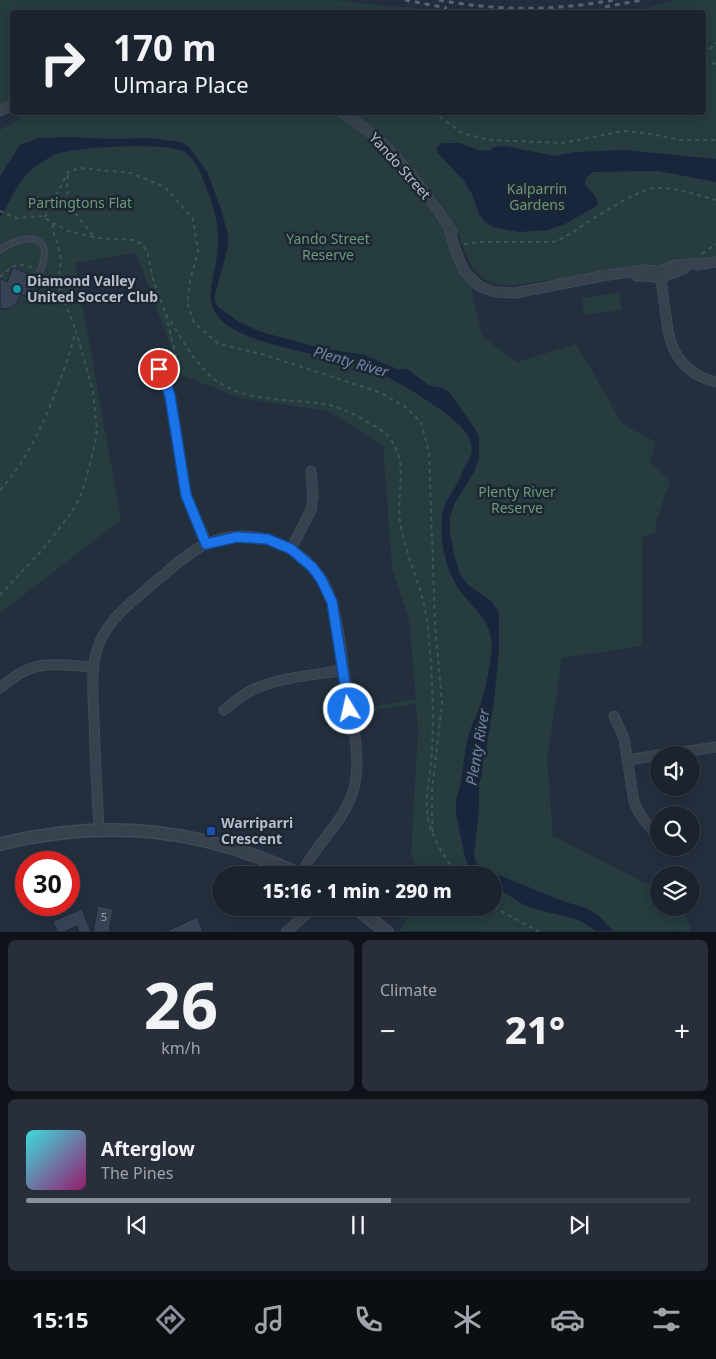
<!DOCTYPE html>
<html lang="en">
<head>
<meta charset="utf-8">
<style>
  :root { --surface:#1b232e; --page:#282f3a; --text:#f1f3f6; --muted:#a0a4aa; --line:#39404a; --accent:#8c9099 }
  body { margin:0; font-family:"Noto Sans",sans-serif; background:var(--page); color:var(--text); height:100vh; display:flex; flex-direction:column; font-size:19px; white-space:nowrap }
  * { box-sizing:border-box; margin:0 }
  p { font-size:16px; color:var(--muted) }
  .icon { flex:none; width:28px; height:28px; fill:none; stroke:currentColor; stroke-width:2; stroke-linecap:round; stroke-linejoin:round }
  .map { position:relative; height:932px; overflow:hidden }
  .panel { display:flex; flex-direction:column; gap:8px; padding:8px; background:#0f1319; flex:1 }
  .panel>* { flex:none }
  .banner { position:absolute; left:10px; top:10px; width:696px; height:105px; border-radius:5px; box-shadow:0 2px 12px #0003,0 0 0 1px var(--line); background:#1b232e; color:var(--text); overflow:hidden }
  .tools { position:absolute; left:650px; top:746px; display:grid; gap:10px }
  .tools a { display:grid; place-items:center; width:50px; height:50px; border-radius:50%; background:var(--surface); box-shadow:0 2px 12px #0003,0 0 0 1px var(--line); font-size:25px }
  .speed { position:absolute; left:15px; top:851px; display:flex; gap:10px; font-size:25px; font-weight:700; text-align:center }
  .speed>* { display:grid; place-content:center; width:65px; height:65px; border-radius:50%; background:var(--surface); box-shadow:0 2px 12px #0003,0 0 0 1px var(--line); line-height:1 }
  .speed .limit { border:8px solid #d22; background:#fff; color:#111 }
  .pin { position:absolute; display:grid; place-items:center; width:42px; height:42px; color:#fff; margin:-21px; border:2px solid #fff; border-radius:50%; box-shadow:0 1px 5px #0007 }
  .me { position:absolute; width:55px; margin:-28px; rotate:351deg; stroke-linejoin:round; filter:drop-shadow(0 0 4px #0008) }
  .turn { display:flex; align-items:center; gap:18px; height:105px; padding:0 20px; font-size:22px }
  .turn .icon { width:65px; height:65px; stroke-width:2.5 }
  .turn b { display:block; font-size:35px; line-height:42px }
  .big { font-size:38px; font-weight:800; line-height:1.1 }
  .panel .tile { flex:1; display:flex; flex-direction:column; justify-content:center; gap:8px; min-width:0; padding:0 18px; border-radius:8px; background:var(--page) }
  .panel .dial { align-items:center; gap:0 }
  .dial b { font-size:65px; line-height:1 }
  .song { display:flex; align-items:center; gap:15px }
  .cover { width:60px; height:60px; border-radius:8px; background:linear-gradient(135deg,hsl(180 70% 55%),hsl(320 70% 35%)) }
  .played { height:5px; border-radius:2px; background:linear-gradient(90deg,var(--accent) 55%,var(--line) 55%) }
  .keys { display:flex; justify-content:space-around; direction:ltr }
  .heat { display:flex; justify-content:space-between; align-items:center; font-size:28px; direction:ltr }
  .panel .tiles { flex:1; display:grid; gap:8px; grid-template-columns:1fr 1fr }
  .tile:last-child { grid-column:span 2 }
  .trip { position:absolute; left:212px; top:866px; width:290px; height:50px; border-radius:25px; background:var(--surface); box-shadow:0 2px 12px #0003,0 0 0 1px var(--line); font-weight:800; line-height:50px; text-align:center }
  .tab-bar { display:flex; height:80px; justify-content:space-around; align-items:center; background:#0b0e12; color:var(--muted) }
  .tab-bar .icon { width:35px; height:35px }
  .tab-bar .on { color:var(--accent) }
  .tab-bar b { font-size:22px; color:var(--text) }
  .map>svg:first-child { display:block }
  .green { fill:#263c3f }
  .water { fill:#17263c }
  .building { fill:#364354; stroke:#1f2835 }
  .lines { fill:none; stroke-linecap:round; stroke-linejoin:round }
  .service-casing { stroke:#414a57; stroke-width:7 }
  .minor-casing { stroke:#414a57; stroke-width:11 }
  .tertiary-casing { stroke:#414a57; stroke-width:14 }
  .path { stroke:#3f5557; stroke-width:2; stroke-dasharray:4 4; stroke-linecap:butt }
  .service { stroke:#38414e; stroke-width:4.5 }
  .minor { stroke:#38414e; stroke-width:9 }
  .tertiary { stroke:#38414e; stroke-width:11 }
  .rail { stroke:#5a6575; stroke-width:3; stroke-dasharray:5 5; stroke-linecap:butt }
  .route-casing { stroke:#114b97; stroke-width:12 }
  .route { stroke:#1a73e8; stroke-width:9 }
  .culture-dot { fill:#0f9aa8; stroke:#1d2633; stroke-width:2 }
  .transit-dot { fill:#1a4fb4; stroke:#1d2633; stroke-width:2 }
  .labels { text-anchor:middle; stroke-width:5; stroke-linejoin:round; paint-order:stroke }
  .number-label { font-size:11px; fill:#929caa }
  .street-label { font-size:14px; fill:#b4bcc9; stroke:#1d2633 }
  .park-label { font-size:14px; fill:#6b9a76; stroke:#1d2633 }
  .poi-label { font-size:14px; font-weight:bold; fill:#b4bcc9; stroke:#1d2633; text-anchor:start }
  .water-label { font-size:15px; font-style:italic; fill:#6d86a8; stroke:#1d2633 }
</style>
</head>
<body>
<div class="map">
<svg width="716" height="932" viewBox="0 0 716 932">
  <rect width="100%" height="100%" fill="#242f3e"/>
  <path class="green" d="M0 0H336L392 7H408L439 12H12V99L0 105Z
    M676 0H716V257L514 285C476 286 470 266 459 234L456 232 447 213 431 190 407 163 383 137 352 113 704 112V12H633Z
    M330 112 352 125 375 144 421 196 442 225 477 288 471 289 482 336 517 362 576 344 621 421 629 428 656 442 650 462 670 481 656 522 657 532 642 537V646L562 658 547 760 553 836 659 890V908H683L691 931H399L413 908H494V875H418L411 854 418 731 416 704 362 712 361 708 416 699 409 619 392 568 383 445 328 411 241 398 178 374 177 363 136 253 75 263 121 520 0 613V130L20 119 17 113Z
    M619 293 622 310 584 315 582 298Z"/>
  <path class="water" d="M73 137 109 139 149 138 180 142 189 147 207 172 221 209 228 235V246L224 262 215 295V301L218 307 239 322 261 332 320 348 364 355 397 369H407L430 386 443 388 449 392 475 429 479 437V458L474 472 454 504 450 517V532L454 555 460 574 468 585 492 602 498 611 499 618V652L494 701 486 751 483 762 482 775 479 783V808L474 856 476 863 482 868 565 902 586 908 599 916 613 931H596L586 924 573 918 542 911 524 905 494 886V875C468 875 467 867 462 843 460 831 455 815 456 803 456 797 459 791 460 786 464 767 464 747 471 728 473 721 477 714 480 707 485 690 489 673 491 656 496 619 473 612 457 586 445 567 440 540 442 518 443 503 451 495 458 482 461 477 462 471 465 466 470 458 473 454 471 444 468 430 452 418 441 410 418 394 392 377 365 368 324 353 280 351 241 333 192 309 217 284 218 243 219 226 214 208 208 192 203 179 197 159 184 152 168 142 76 147 57 154 49 157 39 164 32 169 19 179 9 204 0 218V176L20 145 39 138Z
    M442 143H459L478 150 489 151 494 147 505 146 554 156 576 152 625 150 716 159V182L658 171 593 172C573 187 595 187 598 203L595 207 565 224 548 230 519 232 493 227 485 222 479 214 472 194 464 181 437 152V147Z"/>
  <path class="building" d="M13 267 43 281 39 290 35 288 30 298 21 294 17 302 11 308 0 309V278L7 282Z
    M98 906 113 909 109 932H93Z
    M82 909 91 932H79L77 926 64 932H57L53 921Z
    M197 917 203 932H165Z"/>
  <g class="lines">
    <g class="service-casing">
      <path id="service" d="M0 250C25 233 56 232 40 271"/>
    </g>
    <g class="minor-casing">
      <path id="minor" d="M0 111 12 105
        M341 112C387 139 424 187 452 232
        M449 228 455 249 464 271 479 286 494 292 515 293 602 276 644 270 660 271 676 265 686 264H701
        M697 265 716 262
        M660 272 668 331C673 357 689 376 716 382
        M637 276H649L661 278 684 269
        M159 369 170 395 186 495 207 544
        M291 549 311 510 313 496 311 471
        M0 688C7 682 15 676 23 672 44 660 71 666 94 667
        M224 710C233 703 242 695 252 690 280 677 314 675 344 670
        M614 716 624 738 634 802C640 817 647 825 659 835
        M660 755 716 747
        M628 760 659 755
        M99 829C97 793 95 756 94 719 93 698 91 674 96 653 104 621 132 602 155 582 171 569 187 553 206 544 251 523 308 545 328 591 339 618 341 654 346 683 351 716 362 755 354 788 345 822 315 844 301 875
        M678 848 682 850
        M286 932 313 908"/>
    </g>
    <g class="tertiary-casing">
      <path id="tertiary" d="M0 844C106 818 202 828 301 875
        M356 908 387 932"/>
    </g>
    <path class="path" d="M704 55 716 43
      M704 61 716 64
      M433 112 462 133 489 140 563 143 623 131 646 133 680 140H716
      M68 175C64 205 75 214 94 236
      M0 211 16 218 41 216 68 231 98 238 133 240 142 244 148 254 153 279 166 315 178 366 175 368
      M45 217 68 172 80 168 131 173 165 187 193 219 198 251 189 285 188 305 194 323 219 344 265 355 379 392 405 407 421 422 429 453 435 623 442 704 432 789V819L433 834
      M53 224V231L58 245 61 260 58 285 76 331
      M464 244 479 242H553L563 238C581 227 636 189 655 188 675 187 697 195 716 200
      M702 254 716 244
      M0 277C14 265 15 262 33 268
      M166 315C183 339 197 370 223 385 255 403 294 398 329 405 342 408 356 415 367 422 377 427 388 433 393 443 408 467 396 495 400 521 405 556 423 587 427 622 432 665 434 708 432 751 431 773 424 796 428 818 431 838 446 858 457 875
      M0 490C36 452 62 381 76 331L93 391 97 430 95 444 86 479 80 498 71 513 44 548 0 595
      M494 907 539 932"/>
    <use href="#service" class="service"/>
    <use href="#minor" class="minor"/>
    <use href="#tertiary" class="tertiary"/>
    <path class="rail" d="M405 0 447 8
      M439 0C496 11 556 11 613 0
      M605 7 642 0"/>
  </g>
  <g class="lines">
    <g class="route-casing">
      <path id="route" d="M159 369 166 384 170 396 186 495 206 544 237 537 267 539 291 549 312 567 321 579 332 602 349 709"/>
    </g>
    <use href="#route" class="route"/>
  </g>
  <circle class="culture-dot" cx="17" cy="289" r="5"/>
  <rect class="transit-dot" x="206" y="826" width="10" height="10" rx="2.5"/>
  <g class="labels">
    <g class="number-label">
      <text x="104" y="921">5</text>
    </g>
    <g class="street-label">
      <text transform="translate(400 166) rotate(48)" y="5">Yando Street</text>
    </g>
    <g class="park-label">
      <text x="537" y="194">Kalparrin<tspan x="537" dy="16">Gardens</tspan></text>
      <text x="80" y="208">Partingtons Flat</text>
      <text x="328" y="244">Yando Street<tspan x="328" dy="16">Reserve</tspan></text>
      <text x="517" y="497">Plenty River<tspan x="517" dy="16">Reserve</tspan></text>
    </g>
    <g class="poi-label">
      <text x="27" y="286">Diamond Valley<tspan x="27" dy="16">United Soccer Club</tspan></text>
      <text x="221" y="828">Warriparri<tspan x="221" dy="16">Crescent</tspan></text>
    </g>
    <g class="water-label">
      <text transform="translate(351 362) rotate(16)" y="5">Plenty River</text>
      <text transform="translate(478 747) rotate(-80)" y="5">Plenty River</text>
    </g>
  </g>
</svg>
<div class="tools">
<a><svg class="icon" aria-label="sound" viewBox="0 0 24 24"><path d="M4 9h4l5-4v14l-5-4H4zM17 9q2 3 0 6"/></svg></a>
<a><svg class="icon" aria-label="search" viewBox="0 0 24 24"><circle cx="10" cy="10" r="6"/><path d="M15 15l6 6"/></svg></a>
<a><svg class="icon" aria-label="layers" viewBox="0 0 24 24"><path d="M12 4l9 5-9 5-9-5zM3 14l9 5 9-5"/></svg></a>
</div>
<div class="speed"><div class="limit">30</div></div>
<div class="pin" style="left:159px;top:369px;background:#d93025"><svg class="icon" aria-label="arrive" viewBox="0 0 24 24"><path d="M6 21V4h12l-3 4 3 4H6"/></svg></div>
<svg class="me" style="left:349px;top:709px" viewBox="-20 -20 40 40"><circle r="17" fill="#1a73e8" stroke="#fff" stroke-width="3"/><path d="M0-11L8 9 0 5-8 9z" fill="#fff"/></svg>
<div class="trip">15:16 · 1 min · 290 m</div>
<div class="banner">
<div class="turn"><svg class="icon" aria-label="right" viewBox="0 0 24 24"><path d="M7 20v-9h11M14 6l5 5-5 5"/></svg><div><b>170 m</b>Ulmara Place</div></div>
</div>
</div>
<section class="panel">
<div class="tiles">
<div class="tile dial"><b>26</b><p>km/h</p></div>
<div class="tile"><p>Climate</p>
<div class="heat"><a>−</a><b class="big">21°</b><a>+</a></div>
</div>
<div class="tile">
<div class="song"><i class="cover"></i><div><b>Afterglow</b><p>The Pines</p></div></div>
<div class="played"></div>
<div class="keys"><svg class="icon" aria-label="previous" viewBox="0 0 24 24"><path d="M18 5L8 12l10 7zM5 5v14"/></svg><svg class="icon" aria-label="pause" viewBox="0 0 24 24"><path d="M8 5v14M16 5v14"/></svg><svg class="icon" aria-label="next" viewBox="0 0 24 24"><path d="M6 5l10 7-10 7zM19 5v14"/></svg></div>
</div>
</div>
</section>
<nav class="tab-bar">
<b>15:15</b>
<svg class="icon on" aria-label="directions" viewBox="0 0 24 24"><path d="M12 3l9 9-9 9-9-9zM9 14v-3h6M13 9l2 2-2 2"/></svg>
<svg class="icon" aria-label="music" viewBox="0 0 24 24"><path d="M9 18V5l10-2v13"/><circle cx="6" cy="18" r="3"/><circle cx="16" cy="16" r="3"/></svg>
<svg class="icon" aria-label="phone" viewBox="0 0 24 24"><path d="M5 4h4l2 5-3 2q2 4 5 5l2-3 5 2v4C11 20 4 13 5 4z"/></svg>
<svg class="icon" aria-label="climate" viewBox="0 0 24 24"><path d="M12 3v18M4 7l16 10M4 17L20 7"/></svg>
<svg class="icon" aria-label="car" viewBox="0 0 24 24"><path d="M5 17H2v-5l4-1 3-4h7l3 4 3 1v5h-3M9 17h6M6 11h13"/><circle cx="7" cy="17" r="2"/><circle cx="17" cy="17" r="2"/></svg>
<svg class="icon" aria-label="filters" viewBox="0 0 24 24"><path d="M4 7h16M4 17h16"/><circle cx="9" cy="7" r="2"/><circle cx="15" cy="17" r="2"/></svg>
</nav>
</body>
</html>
